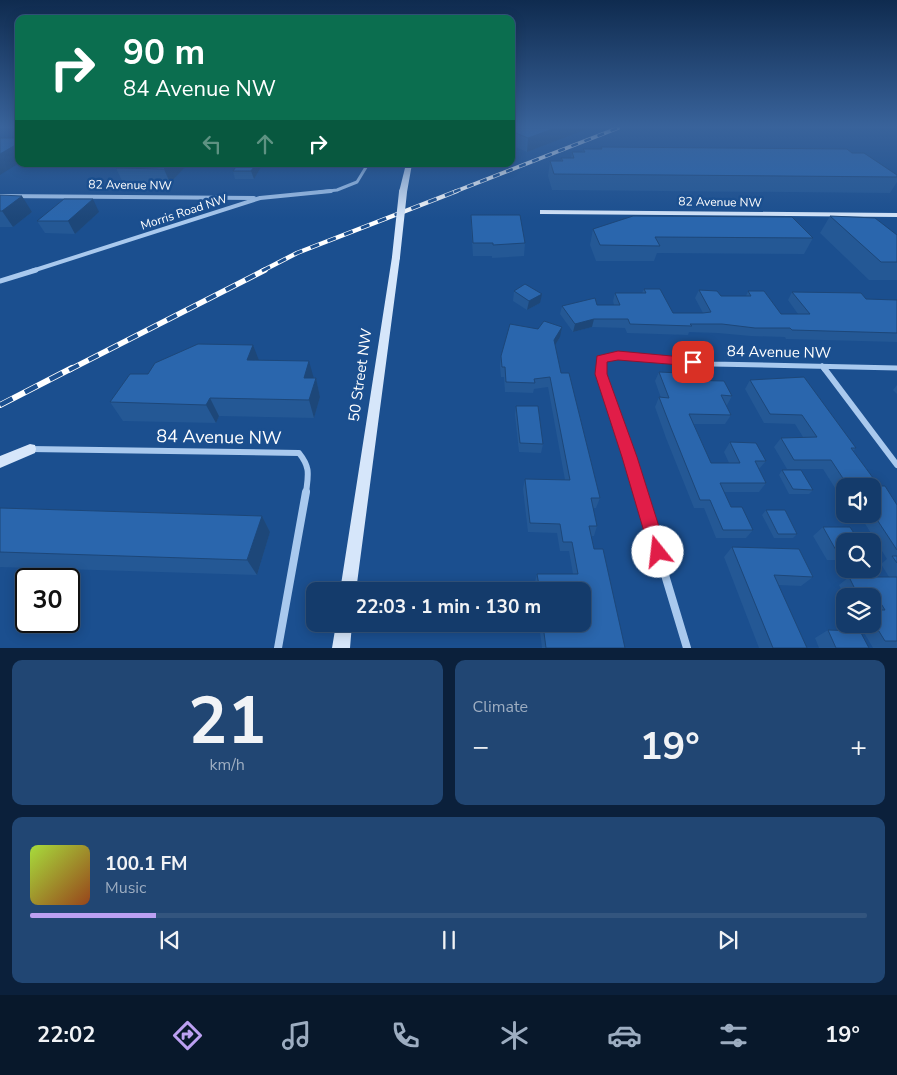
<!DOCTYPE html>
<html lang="en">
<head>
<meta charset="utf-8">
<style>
  :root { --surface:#143b6b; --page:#214673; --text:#f1f3f6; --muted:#9dadc1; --line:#33557e; --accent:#bca0f2 }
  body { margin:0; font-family:"Nunito Sans",sans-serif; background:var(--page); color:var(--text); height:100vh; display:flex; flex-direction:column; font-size:19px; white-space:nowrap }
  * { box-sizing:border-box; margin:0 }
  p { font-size:16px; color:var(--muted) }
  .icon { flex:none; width:28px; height:28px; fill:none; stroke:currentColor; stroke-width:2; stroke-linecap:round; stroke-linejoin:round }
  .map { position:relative; height:648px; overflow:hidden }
  .details { display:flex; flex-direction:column; gap:12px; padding:12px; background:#0b203b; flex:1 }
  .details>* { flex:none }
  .hud { position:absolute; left:15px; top:15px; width:500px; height:152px; border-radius:10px; box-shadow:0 2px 12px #0003,0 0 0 1px var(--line); background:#0b6e4f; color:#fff; overflow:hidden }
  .fabs { position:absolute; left:836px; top:478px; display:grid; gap:10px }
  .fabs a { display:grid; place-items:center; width:45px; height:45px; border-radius:10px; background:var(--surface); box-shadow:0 2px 12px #0003,0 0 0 1px var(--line); font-size:25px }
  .speed { position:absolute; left:15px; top:568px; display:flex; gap:10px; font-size:25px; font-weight:700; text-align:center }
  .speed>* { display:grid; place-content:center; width:65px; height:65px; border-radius:50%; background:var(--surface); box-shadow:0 2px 12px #0003,0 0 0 1px var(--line); line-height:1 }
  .speed .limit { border:2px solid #111; border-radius:8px; background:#fff; color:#111 }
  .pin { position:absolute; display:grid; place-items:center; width:42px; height:42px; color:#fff; margin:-21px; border-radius:10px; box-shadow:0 2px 8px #0006 }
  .me { position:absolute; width:55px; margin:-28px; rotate:344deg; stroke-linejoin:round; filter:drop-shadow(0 0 4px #0008) }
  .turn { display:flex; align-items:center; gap:18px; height:105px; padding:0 25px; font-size:22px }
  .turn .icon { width:65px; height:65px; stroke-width:2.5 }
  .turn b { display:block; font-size:35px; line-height:42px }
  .lanes { display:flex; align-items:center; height:48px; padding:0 25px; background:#0003; justify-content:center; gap:25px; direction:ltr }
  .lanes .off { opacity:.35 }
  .big { font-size:38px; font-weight:700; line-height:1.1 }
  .details .tile { flex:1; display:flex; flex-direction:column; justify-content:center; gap:8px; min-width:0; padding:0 18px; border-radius:10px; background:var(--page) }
  .details .dial { align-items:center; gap:0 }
  .dial b { font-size:65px; line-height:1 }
  .song { display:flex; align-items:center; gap:15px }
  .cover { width:60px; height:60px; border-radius:8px; background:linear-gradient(135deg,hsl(80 70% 55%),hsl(20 70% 35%)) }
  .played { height:5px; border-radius:2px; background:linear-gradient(90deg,var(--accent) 15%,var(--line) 15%) }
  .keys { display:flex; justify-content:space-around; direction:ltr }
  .heat { display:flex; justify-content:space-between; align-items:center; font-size:28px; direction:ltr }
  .details .tiles { flex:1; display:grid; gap:12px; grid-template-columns:1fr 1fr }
  .tile:last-child { grid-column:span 2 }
  .trip { position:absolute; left:306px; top:582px; width:285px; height:50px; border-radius:10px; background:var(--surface); box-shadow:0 2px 12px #0003,0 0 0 1px var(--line); font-weight:700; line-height:50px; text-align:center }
  .dock { display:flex; height:80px; justify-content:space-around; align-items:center; background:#08182b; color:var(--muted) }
  .dock .icon { width:35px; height:35px }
  .dock .active { color:var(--accent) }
  .dock b { font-size:22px; color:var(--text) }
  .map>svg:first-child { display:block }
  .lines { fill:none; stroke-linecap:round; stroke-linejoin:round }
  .street-far4 { stroke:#a9c9ee; stroke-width:3 }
  .street-far3 { stroke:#a9c9ee; stroke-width:4 }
  .street-far2 { stroke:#a9c9ee; stroke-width:5 }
  .street-far1 { stroke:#a9c9ee; stroke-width:6 }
  .street { stroke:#a9c9ee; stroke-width:8 }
  .secondary { fill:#d6e6fa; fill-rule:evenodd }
  .rail-far3-casing { stroke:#fff; stroke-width:4 }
  .rail-far2-casing { stroke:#fff; stroke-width:4.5 }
  .rail-far1-casing { stroke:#fff; stroke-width:5.5 }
  .rail-casing { stroke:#fff; stroke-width:6 }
  .rail-far3 { stroke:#1b4f8f; stroke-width:2.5; stroke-dasharray:7; stroke-linecap:butt }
  .rail-far2 { stroke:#1b4f8f; stroke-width:3; stroke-dasharray:9; stroke-linecap:butt }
  .rail-far1 { stroke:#1b4f8f; stroke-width:4; stroke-dasharray:11; stroke-linecap:butt }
  .rail { stroke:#1b4f8f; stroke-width:4.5; stroke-dasharray:14; stroke-linecap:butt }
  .secondary-bridge { stroke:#d6e6fa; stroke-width:8 }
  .wall { fill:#245895 }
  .shaded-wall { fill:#1d4779 }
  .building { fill:#2a66ad; stroke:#1d4779 }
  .route { fill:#e11d48; stroke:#92132f }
  .labels { text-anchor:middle; stroke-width:5; stroke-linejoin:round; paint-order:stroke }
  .far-street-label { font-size:12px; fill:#fff; stroke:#1b4f8f }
  .street-label { font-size:15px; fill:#fff; stroke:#1b4f8f }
  .near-street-label { font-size:18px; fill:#fff; stroke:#1b4f8f }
</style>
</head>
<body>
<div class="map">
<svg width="897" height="648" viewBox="0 0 897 648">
  <rect width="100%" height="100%" fill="#1b4f8f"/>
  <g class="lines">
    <path class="street-far4" d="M319 192 337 190 357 182 368 164"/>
    <path class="street-far3" d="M0 196 254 198
      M32 271 260 198 331 191"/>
    <path class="street-far2" d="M0 281 36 270
      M822 366 825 370
      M601 370V359L618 356 712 364 897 368"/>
    <path class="street-far1" d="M601 368V374L641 493
      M824 368 897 465
      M30 449 299 453C311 468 308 475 306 493"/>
    <path class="street" d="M640 492 687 648
      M278 648 306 492"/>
    <path class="secondary" d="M406 164H412L407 192 403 194 399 192Z
      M540 210 897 213V217L543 214H540Z
      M396 254 400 257 356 591H340L392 257Z
      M30 444 35 445 36 449 35 453 0 468V456Z
      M336 624H352L350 648H332Z"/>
    <g class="rail-far3-casing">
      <path id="rail-far3" d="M454 192 618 128"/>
    </g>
    <g class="rail-far2-casing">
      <path id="rail-far2" d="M262 271 297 253 457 191"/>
    </g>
    <g class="rail-far1-casing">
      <path id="rail-far1" d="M69 370 265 270"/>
    </g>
    <g class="rail-casing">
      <path id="rail" d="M0 405 72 368"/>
    </g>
    <use href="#rail-far3" class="rail-far3"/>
    <use href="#rail-far2" class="rail-far2"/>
    <use href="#rail-far1" class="rail-far1"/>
    <use href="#rail" class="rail"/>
    <path class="secondary-bridge" d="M396 257 403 192"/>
  </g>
  <path class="wall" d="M511 128H590L527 152 511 145Z
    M601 147 852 153 897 175V182L890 193 552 190 548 176 550 161H561V158H571L572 152H582L583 149H601Z
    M65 164H105L101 167H67Z
    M188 164 170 183H123L116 168Z
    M238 164H263L254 179H235L233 171Z
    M0 195 32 212 13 227H0Z
    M99 212 75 234 45 233 37 221Z
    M471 215 525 243 524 256 492 258V256H473L471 227Z
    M830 216 897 235V280H869L820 233Z
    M593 229 813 238 804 254 657 253 654 261H596L590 245Z
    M644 289 673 313H703L695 298 699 290 721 296H746L748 291 781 314H798L788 300 792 292 866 299 897 300V342L786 339 785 337 751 336 718 333 689 332 688 335 627 333 625 328 592 327 573 332 560 314 562 306 614 305 613 301 615 293H642Z
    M514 291 540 303 527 310 513 301Z
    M560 337 555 345 561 373 600 498 596 508H593L597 526 594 536H591L594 549 625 648H542L540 632 543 625H582L581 624H582V591H536L535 582 537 574H573L569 551H560L557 533 528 532 523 489 525 479 565 480 548 387 534 389 533 393 505 392 504 377H501L500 366 501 356Z
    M259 360 316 378 320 397 314 418 219 416 216 423 123 421 110 402 148 374Z
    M659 372 732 396 727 405H726L731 415 725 424H694L711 463H729L724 452 730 442 766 461 759 469 766 483 759 492H724L731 507 753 530 746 538H716L704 508H694L666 438 655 407 659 397 661 398 655 381Z
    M750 380 856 448 853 451 879 486 897 505V648H873L859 624H872V596H845L839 585 849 577H889L881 564 887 559 859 514H872V486H845V504L823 469H787L774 447 781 438 803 437 795 424 764 423 745 389Z
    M897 385V394L893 390Z
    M516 406 543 444 541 453 519 452 515 415Z
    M782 470 813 490 809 494H789L779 475Z
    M0 508 262 516 270 532 257 575 0 567Z
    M766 510 797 534 793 538H774L762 515Z
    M823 527 845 541V560H827L813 536Z
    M732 547 813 577 801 586 778 585 807 648H759L724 557Z
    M828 630 869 648H819L815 638Z"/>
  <path class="shaded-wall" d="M555 128H590L527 152 528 138Z
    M19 143V163L0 175V154Z
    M99 164H105L101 167Z
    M169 164H188L170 183 164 169Z
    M256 164H263L254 179 251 171Z
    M22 196 32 212 13 227 2 211Z
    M93 199 99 212 75 234 68 221Z
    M542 294 540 303 527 310 529 301Z
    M594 319 592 327 573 332 575 324Z
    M562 327 560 337 552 350 554 340Z
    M253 345 260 363 247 360Z
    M309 361 314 379 304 378Z
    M316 378 320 397 314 418 309 400Z
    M210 398 219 416 216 423 206 405Z
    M262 516 270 532 257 575 247 560Z"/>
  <path class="building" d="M511 128H555L528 138 511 131Z
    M0 138H19V143L0 154Z
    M601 147 847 149 852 153H864L897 175V177L554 174 550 161H563L561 158H574L572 152H585L583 149H602Z
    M121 164H169L164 169 116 168Z
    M238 164H256L251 171H233Z
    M0 195 22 196 2 211H0Z
    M64 199H93L68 221H37Z
    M471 215H520L525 243 493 245V243H473Z
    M633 216 792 217 813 238 655 237 660 246 600 245 593 229Z
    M830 216 875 218 897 235V262H881Z
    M525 284 542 294 529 301 514 291Z
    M644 289H660L673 313H703L711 312 699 290 717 291 721 296H751L748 291H764L781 314H810L792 292 861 293 866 299 897 300V333L792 330 790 328H755L722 324H690L692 326 630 324 628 319H594L575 324 562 306 595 298 597 305H620L615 293H646Z
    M544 321 562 327 554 340 561 373H569L600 498H591L597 526H589L594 549H603L625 648H546L543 625H587L582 600V591H540L537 574H578L572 542H563L560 524 530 523 525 479 570 480 550 377 534 379 535 383 506 382 505 367H502L501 356 510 324 538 329Z
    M198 344 253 345 247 360 309 361 304 378H316L309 400 210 398 206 405 110 402 130 374H148L155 363Z
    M659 372 680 373 683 380 724 381 732 396 721 395 731 415 689 414 711 463H740L730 442 756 443 766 461H755L766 483H720L731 507H742L753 530H723L710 500H700L671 428 659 397 669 398Z
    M804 377 856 448H851L879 486H885L897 505V550L872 512V486H848L831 460H794L781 438 817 437 802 415 770 414 750 380Z
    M516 406H538L543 444 520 443Z
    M782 470H801L813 490 793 489Z
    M0 508 262 516 247 560 0 552Z
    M766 510H785L797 534H778Z
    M823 527H850L859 541H845V552H837Z
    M732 547 799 549 813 577 774 575 807 648H773Z
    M892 556H897V563Z
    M849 577H897V641H885L872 620V610H885L872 589H855Z
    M828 630 860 631 869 648H836Z"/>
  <linearGradient id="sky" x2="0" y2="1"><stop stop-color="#0f2b4f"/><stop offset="0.58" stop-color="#39639b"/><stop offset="1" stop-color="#39639b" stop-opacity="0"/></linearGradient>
  <rect width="897" height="219" fill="url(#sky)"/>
  <path class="route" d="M618 351 693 358 698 359 700 362 698 365 693 366 618 360 607 362V374L637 457 667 552 664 558 658 561 652 558 650 552 622 457 595 374 597 356Z"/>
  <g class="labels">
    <g class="far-street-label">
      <text transform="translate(130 185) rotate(1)" y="4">82 Avenue NW</text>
      <text transform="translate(720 202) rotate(1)" y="4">82 Avenue NW</text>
      <text transform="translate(184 212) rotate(-18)" y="4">Morris Road NW</text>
    </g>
    <g class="street-label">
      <text transform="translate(779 352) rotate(1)" y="5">84 Avenue NW</text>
      <text transform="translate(360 375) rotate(-82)" y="5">50 Street NW</text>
    </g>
    <g class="near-street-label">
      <text transform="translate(219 437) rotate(1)" y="6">84 Avenue NW</text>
    </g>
  </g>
</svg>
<div class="fabs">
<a><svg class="icon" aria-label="sound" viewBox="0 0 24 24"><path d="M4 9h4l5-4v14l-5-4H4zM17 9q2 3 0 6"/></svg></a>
<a><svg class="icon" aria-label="search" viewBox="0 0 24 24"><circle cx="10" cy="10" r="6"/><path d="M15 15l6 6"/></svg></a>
<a><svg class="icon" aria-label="layers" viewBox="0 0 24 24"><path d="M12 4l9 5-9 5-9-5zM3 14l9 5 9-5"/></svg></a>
</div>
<div class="speed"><div class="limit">30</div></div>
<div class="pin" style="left:693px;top:362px;background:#d93025"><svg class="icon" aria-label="arrive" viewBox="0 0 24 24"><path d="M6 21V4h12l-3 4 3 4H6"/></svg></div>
<svg class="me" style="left:658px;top:552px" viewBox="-20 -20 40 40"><circle r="19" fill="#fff"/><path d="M0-13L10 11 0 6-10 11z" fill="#e11d48"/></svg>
<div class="trip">22:03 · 1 min · 130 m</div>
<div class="hud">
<div class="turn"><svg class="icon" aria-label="right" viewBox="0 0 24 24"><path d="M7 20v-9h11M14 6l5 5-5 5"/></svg><div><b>90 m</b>84 Avenue NW</div></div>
<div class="lanes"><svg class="icon off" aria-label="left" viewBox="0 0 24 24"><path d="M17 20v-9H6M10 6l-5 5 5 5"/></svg><svg class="icon off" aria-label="ahead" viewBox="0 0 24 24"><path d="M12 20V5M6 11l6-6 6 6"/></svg><svg class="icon" aria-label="right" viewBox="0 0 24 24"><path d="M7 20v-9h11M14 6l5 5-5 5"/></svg></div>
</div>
</div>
<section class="details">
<div class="tiles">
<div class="tile dial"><b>21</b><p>km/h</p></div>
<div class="tile"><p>Climate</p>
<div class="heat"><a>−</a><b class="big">19°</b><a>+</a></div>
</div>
<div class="tile">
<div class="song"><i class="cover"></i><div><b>100.1 FM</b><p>Music</p></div></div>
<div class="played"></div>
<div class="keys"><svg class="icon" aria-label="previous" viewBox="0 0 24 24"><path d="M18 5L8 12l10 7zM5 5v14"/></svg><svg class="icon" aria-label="pause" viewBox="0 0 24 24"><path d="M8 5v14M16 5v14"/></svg><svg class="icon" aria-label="next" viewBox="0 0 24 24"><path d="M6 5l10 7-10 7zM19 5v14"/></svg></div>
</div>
</div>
</section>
<nav class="dock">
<b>22:02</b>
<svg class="icon active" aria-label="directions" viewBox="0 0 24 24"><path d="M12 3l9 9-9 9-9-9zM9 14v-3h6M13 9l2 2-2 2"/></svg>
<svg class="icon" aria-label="music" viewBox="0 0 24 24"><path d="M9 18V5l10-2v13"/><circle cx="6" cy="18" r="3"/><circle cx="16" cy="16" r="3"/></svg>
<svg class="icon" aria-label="phone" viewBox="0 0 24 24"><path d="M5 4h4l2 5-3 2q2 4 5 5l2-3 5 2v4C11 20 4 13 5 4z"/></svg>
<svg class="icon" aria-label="climate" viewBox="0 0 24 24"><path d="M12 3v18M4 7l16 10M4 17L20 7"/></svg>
<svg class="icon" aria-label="car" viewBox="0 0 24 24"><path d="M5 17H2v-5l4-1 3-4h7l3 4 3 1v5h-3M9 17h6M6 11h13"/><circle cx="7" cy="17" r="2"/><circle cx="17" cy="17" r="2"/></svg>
<svg class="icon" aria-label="filters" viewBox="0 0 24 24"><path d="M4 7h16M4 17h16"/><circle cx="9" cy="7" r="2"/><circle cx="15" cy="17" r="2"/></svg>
<b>19°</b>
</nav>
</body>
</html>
